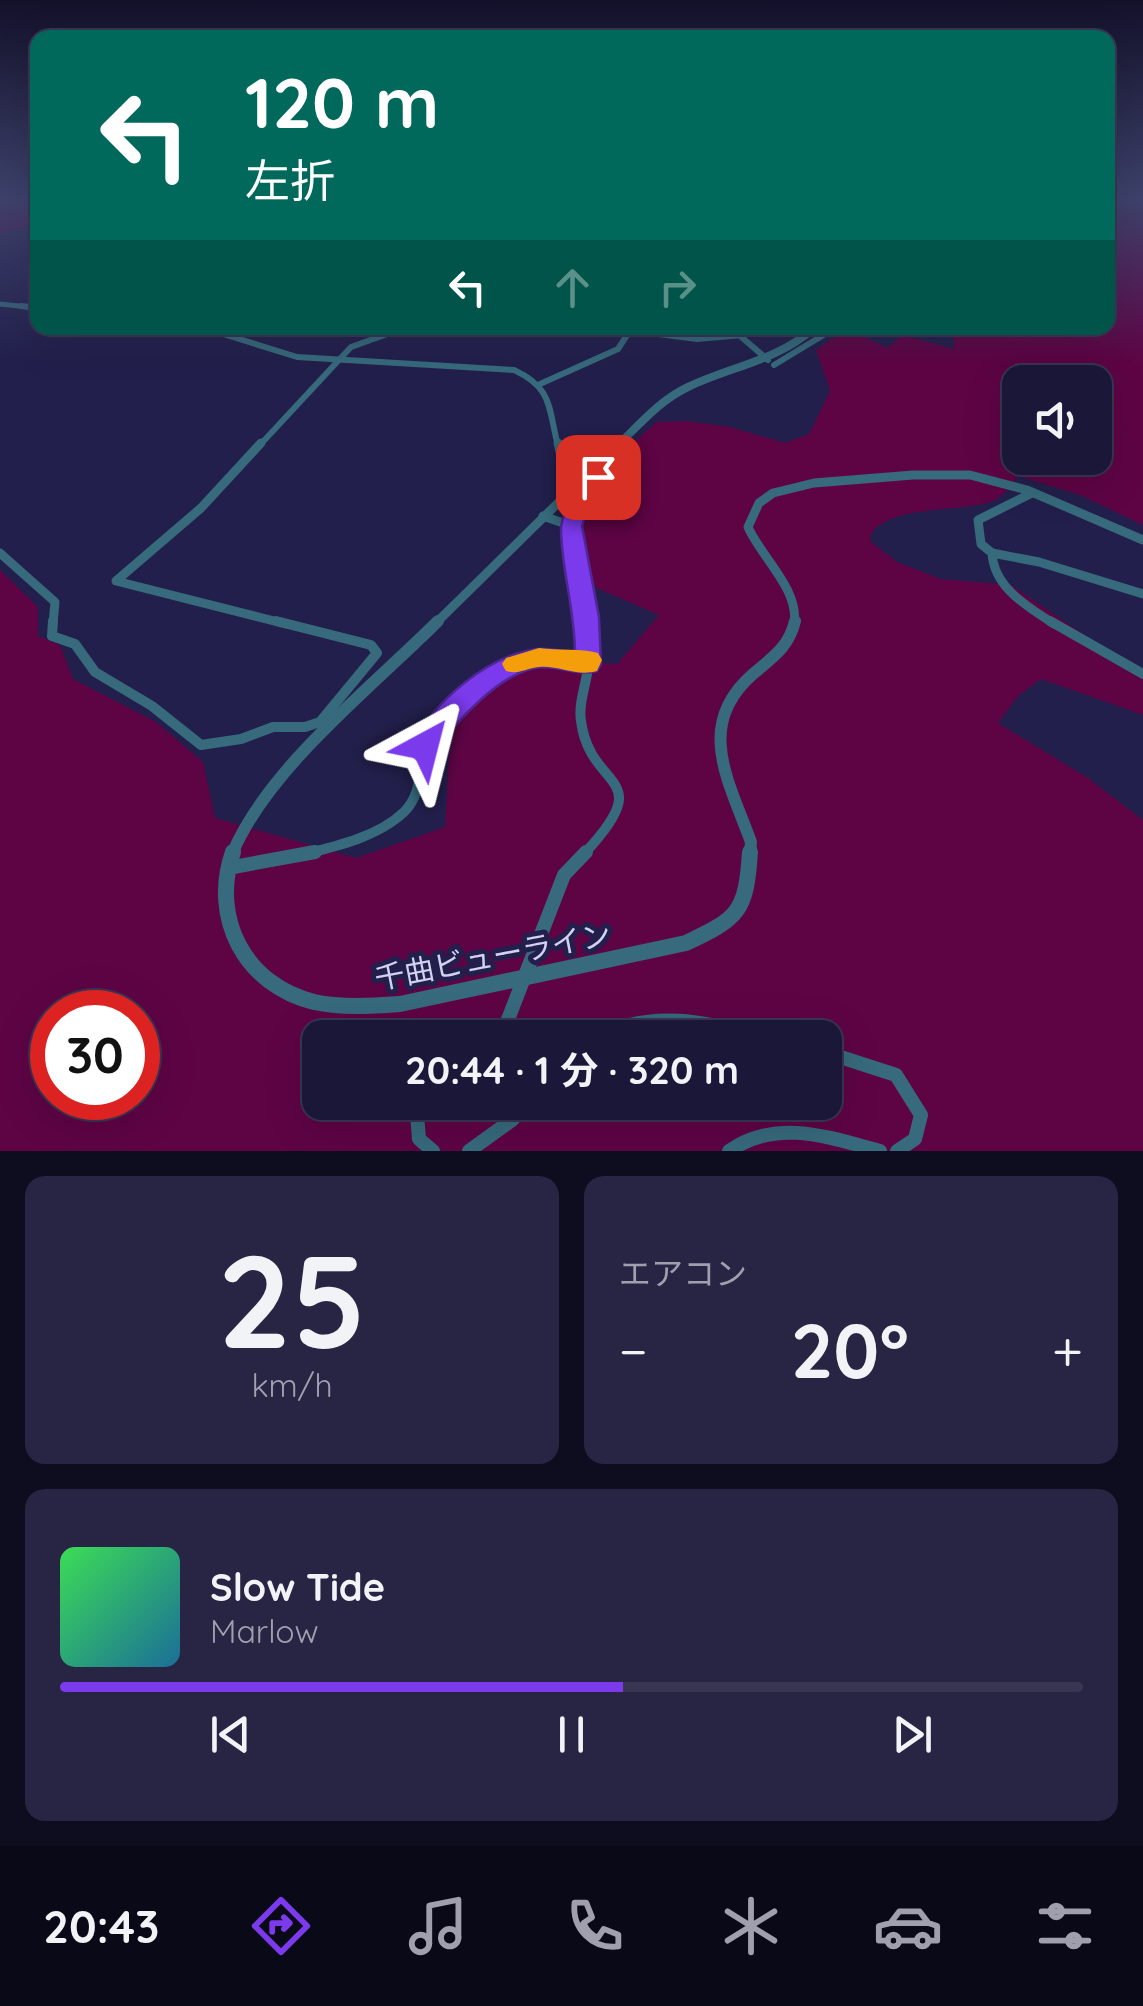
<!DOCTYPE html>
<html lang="ja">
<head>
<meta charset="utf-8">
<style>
  :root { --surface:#1a1739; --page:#272444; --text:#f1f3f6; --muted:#9f9fae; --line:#383653; --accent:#7c3aed }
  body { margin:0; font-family:Quicksand,"Noto Sans JP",sans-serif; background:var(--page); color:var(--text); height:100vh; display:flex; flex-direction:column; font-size:38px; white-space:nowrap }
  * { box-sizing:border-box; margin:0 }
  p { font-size:32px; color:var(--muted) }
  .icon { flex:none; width:55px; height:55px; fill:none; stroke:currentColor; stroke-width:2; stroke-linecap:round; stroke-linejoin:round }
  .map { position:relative; height:1151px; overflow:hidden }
  .side { display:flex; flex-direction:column; gap:25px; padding:25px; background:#0e0d1f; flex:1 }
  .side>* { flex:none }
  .top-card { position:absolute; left:30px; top:30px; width:1085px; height:305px; border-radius:20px; box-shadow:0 10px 40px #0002,0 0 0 2px var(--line); background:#00695c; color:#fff; overflow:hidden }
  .buttons { position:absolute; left:1002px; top:365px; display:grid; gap:20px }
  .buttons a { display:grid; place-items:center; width:110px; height:110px; border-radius:20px; background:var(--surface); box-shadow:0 10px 40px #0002,0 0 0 2px var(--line); font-size:50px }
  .speed { position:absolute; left:30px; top:990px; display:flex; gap:20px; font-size:50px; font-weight:700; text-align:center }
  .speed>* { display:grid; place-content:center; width:130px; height:130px; border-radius:50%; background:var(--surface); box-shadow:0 10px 40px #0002,0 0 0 2px var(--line); line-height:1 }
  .speed .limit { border:15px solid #d22; background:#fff; color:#111 }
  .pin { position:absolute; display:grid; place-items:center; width:85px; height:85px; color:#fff; margin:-42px; border-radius:20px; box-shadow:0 5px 15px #0006 }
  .me { position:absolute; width:110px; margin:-55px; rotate:38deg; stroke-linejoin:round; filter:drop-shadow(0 0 8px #0008) }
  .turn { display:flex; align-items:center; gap:35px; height:210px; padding:0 50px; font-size:45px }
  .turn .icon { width:130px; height:130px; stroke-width:2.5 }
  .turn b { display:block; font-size:70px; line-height:85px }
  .lanes { display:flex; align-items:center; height:95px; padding:0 50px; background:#0003; justify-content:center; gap:50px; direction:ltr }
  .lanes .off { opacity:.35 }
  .big { font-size:75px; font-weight:700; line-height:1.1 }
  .side .widget { flex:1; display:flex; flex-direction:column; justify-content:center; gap:15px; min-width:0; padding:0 35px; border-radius:20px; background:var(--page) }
  .side .dial { align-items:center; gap:0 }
  .dial b { font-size:130px; line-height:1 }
  .song { display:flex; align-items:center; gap:30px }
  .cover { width:120px; height:120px; border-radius:15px; background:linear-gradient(135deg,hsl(130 70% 55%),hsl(200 70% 35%)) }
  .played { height:10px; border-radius:5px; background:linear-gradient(90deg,var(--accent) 55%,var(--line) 55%) }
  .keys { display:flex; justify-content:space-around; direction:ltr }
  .heat { display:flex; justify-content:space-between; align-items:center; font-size:55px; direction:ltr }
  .side .tiles { flex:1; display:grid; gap:25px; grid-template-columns:1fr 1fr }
  .widget:last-child { grid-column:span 2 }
  .trip { position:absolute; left:302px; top:1020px; width:540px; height:100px; border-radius:20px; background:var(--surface); box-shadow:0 10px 40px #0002,0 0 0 2px var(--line); font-weight:700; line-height:100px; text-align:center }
  .tabs { display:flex; height:160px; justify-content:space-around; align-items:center; background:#0a0917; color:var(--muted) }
  .tabs .icon { width:70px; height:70px }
  .tabs .on { color:var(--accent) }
  .tabs b { font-size:45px; color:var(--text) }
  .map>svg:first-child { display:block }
  .green { fill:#5e0445; fill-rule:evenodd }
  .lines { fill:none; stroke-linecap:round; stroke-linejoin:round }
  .minor-far4 { stroke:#366a7c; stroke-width:5 }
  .minor-far3 { stroke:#366a7c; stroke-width:6 }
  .minor-far2 { stroke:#366a7c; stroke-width:9 }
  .minor-far1 { stroke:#366a7c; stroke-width:10 }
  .minor { stroke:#366a7c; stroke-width:14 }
  .tertiary-far3 { stroke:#366a7c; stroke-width:8 }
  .tertiary-far2 { stroke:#366a7c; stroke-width:9 }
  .tertiary-far1 { stroke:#366a7c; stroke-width:12 }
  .tertiary { stroke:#366a7c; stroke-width:16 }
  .route { fill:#7c3aed; stroke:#51269a; stroke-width:2.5 }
  .slow { fill:#f59e0b }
  .labels { text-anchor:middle; stroke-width:10; stroke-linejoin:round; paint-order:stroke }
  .street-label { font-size:30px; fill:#d0d2ef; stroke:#221f4c }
</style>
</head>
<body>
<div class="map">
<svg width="1143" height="1151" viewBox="0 0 1143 1151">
  <rect width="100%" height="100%" fill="#221f4c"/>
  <path class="green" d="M0 201H37V224L0 234Z
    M1108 201H1143V525L1080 495 1018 476C1013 482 1005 495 997 499 970 514 891 502 870 535L871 542 897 562 941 579 1011 585 1143 675V715L1041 679 1018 696 998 723 1088 778 1143 820V1151H0V570L38 607V636L60 645 73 679 156 722 203 762 215 818 356 858 445 827 449 756 464 689 536 659 617 664 659 615 590 585 580 523 598 482 621 453 657 422 686 421 730 427 785 443 809 434 830 391 816 350 847 328 887 348 903 335 954 349 953 328H1108ZM1020 382H1095V458H1020ZM52 1012H138V1098H52ZM320 1038H825V1102H320Z"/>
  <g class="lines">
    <path class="minor-far4" d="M0 304 38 308"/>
    <path class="minor-far3" d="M21 306 38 308
      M170 328 220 333 297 357 514 370C553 388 548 407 558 446
      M612 328 697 339 742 335
      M731 328 768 360
      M774 365 835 328
      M540 384 618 349 631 329
      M259 446 351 347 404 328"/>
    <path class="minor-far2" d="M261 443 201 508 116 581 286 624
      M558 443 563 464 599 478 572 526
      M1032 493 978 520 981 544 992 553 1039 562 1143 594
      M543 516 572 526 585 624
      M0 553 55 602 53 624
      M992 553C994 588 1027 606 1054 624"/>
    <path class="minor-far1" d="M53 621 52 636 75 644 95 672 152 706 201 745 241 739 273 727H305L320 722 377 653 371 645 276 621
      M1050 621 1143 674
      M305 854C338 846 379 836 404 812 424 793 418 764 427 740 439 711 497 667 527 659 547 654 569 661 588 664
      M584 854C660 773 590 792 581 721 578 701 588 680 589 660 589 647 586 634 585 621"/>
    <path class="minor" d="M228 868 315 852
      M492 1038 507 1022 564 875 586 852
      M595 1038C653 1008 705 1022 765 1038
      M825 1052 896 1075 921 1115 915 1139 897 1151
      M423 1102 417 1114 419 1139 433 1151
      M469 1151 512 1120 528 1102
      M729 1151C777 1118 828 1137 880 1151"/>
    <path class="tertiary-far3" d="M617 446C639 425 660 400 688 387 732 366 777 361 814 328"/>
    <path class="tertiary-far2" d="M435 624 619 443
      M794 624C800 590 761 557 748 527L759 503 773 493 814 483 913 475H970L1027 490 1143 540"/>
    <path class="tertiary-far1" d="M232 854C268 768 371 688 438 621
      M750 854 751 842C729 781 694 725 753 674 773 657 789 647 795 621"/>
    <path class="tertiary" d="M233 852C210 918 245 985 314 1002 342 1008 372 1006 400 1004L686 943C739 918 746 912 750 852"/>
  </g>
  <linearGradient id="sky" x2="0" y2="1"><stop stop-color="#13112a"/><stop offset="0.55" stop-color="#3e426c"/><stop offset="1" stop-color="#3e426c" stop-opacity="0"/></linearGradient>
  <rect width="1143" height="363" fill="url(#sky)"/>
  <path class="route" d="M598 471 608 477 586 513 582 526 599 617 601 664 597 671C579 676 561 667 543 667 504 668 453 723 435 754L425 757 415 754 411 746C434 702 486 656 537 649 549 647 563 652 575 653 575 610 561 568 561 528 562 512 583 476 598 471Z"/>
  <path class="slow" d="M539 648C558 651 581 648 598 653L602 660 597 671C577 677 558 665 539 667 526 668 519 675 506 671L502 664 506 658Z"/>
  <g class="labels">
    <g class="street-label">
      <text transform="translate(493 957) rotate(-11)" y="10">千曲ビューライン</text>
    </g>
  </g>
</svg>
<div class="buttons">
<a><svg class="icon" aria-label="sound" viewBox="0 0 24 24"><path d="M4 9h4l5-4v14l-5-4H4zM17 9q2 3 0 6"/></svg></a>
</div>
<div class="speed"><div class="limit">30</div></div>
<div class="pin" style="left:598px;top:477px;background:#d93025"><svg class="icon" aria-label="arrive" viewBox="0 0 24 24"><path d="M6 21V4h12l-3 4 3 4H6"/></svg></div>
<svg class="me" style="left:425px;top:746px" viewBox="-20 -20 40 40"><path d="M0-17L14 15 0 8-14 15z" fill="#7c3aed" stroke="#fff" stroke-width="4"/></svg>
<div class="trip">20:44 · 1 分 · 320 m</div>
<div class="top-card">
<div class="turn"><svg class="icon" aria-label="left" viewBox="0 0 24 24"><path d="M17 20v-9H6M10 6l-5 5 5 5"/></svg><div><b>120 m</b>左折</div></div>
<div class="lanes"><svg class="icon" aria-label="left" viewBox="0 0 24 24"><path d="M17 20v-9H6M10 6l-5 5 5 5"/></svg><svg class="icon off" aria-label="ahead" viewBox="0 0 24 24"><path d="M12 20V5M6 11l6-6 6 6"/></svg><svg class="icon off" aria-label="right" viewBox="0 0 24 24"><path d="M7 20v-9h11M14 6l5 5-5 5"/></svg></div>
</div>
</div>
<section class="side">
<div class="tiles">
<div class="widget dial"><b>25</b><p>km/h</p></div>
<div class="widget"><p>エアコン</p>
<div class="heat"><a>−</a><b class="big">20°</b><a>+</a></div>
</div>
<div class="widget">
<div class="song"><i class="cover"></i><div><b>Slow Tide</b><p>Marlow</p></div></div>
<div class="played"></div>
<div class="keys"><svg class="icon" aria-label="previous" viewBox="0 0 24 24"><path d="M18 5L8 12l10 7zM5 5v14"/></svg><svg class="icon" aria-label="pause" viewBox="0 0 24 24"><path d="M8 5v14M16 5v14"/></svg><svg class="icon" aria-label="next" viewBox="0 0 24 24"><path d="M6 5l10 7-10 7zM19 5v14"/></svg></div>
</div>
</div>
</section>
<nav class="tabs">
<b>20:43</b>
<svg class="icon on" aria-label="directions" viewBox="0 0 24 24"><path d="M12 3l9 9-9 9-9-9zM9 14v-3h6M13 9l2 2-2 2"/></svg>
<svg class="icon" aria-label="music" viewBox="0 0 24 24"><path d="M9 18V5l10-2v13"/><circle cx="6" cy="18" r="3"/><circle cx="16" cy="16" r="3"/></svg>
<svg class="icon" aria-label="phone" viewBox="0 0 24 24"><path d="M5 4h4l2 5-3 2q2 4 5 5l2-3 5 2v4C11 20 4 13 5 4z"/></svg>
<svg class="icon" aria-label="climate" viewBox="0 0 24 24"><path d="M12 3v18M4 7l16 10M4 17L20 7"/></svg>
<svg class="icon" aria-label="car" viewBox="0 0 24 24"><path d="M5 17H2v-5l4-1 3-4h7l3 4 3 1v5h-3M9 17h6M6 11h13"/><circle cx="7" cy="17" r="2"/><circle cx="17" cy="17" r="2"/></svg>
<svg class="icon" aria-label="filters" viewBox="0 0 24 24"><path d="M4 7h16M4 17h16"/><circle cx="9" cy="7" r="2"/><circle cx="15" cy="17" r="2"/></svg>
</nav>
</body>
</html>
